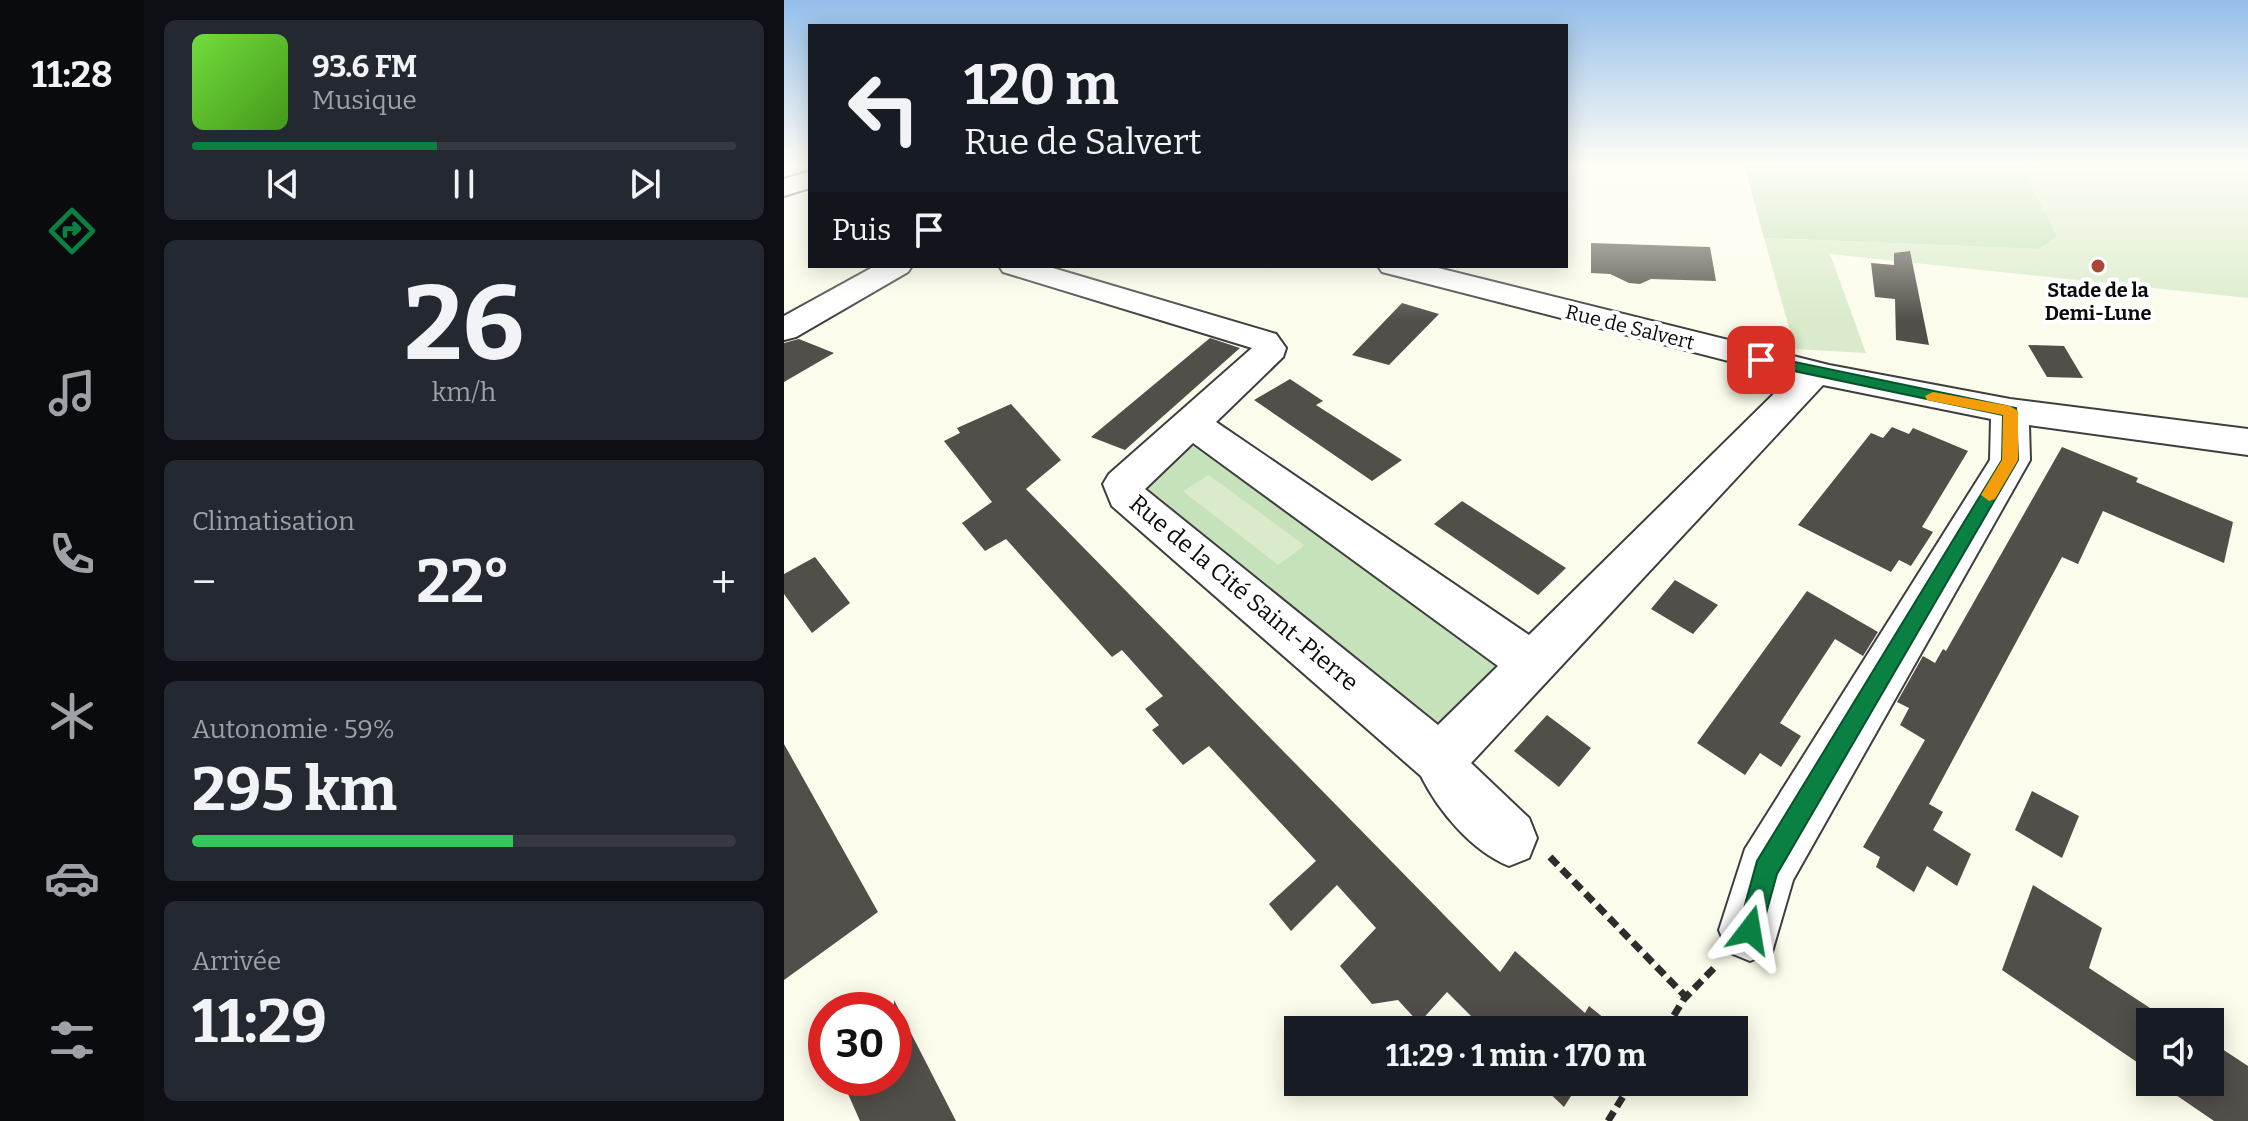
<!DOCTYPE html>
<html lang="fr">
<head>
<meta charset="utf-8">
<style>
  :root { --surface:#171b24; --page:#242831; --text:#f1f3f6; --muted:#9ea1a6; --line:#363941; --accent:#0b8043 }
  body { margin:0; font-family:Bitter,serif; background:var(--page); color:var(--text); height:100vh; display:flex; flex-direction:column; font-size:30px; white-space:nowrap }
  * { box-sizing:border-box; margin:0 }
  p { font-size:26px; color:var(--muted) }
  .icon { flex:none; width:44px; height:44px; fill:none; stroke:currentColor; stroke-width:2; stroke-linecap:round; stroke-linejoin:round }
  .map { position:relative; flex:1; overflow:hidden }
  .drawer { display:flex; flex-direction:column; gap:20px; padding:20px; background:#0d0f14; width:640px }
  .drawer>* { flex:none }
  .banner { position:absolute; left:24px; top:24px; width:760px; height:244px; border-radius:0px; box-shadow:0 4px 20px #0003; background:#171b24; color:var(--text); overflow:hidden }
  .controls { position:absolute; left:1352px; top:1008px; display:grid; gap:16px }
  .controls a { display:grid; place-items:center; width:88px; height:88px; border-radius:0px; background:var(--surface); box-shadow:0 4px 20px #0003; font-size:40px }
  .speed { position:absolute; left:24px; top:992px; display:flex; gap:16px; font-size:40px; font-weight:700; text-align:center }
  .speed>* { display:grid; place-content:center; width:104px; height:104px; border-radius:50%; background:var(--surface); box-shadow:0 4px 20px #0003; line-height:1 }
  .speed .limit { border:12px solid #d22; background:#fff; color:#111 }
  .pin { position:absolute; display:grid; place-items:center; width:68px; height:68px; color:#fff; margin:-34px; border-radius:16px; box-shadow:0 4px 12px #0006 }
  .me { position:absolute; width:88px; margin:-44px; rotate:14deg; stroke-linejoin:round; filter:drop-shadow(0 0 6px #0008) }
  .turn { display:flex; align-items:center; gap:28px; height:168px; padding:0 24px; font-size:36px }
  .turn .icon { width:104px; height:104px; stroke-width:2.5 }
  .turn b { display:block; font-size:56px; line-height:68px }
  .then { display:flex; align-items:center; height:76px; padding:0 24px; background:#0003; gap:16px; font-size:30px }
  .big { font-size:60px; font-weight:700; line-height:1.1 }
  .drawer .tile { flex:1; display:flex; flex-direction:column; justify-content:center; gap:12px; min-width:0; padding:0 28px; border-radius:12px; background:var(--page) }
  .drawer .dial { align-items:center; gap:0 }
  .dial b { font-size:104px; line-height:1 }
  .song { display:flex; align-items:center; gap:24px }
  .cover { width:96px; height:96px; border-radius:12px; background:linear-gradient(135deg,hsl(100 70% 55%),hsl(100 70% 35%)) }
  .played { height:8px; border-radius:4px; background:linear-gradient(90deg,var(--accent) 45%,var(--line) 45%) }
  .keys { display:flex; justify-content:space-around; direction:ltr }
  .heat { display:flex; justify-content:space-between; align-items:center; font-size:44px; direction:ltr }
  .charge { height:12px; border-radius:6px; background:linear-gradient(90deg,#34c759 59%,var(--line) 0) }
  .trip { position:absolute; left:500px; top:1016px; width:464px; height:80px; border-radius:0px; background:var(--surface); box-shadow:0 4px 20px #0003; font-weight:700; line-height:80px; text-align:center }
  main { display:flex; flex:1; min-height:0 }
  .dock { display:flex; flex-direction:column; width:144px; justify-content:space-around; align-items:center; background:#090b0e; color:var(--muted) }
  .dock .icon { width:56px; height:56px }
  .dock .on { color:var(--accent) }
  .dock b { font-size:36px; color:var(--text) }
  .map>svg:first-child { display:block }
  .green { fill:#c6e2ba; fill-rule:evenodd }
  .pitch { fill:#d9ebca }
  .building { fill:#524e49 }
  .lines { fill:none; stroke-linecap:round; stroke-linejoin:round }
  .minor-casing { stroke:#3e3e3e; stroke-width:4 }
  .path { stroke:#2d2d2d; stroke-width:7; stroke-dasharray:11 6; stroke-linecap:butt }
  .minor { fill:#fff; fill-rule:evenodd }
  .route { fill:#0b8043; stroke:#07532c; stroke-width:2 }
  .slow { fill:#f59e0b }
  .poi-dot { fill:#a94835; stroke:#fff; stroke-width:3 }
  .labels { text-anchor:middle; stroke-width:8; stroke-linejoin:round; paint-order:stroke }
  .far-poi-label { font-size:20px; font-weight:bold; fill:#0b0b0b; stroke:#fff }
  .far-street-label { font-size:20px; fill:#0b0b0b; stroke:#fff }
  .street-label { font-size:24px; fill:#0b0b0b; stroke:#fff }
</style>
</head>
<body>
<main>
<nav class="dock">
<b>11:28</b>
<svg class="icon on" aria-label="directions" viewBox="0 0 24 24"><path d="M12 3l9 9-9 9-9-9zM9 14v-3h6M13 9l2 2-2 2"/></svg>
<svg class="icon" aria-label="music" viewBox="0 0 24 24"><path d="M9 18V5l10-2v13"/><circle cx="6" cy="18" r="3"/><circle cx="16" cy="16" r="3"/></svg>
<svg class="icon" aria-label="phone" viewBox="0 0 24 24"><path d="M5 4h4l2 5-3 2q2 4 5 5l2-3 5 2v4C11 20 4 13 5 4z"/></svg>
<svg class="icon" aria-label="climate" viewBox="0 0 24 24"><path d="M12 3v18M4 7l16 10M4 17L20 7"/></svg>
<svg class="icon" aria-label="car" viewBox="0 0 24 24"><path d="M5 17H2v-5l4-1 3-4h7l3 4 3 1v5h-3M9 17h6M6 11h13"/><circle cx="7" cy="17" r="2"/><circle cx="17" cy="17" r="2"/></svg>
<svg class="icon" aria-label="filters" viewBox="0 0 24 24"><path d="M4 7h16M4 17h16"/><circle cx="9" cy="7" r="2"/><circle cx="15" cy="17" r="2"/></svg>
</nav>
<section class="drawer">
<div class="tile">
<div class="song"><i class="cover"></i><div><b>93.6 FM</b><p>Musique</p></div></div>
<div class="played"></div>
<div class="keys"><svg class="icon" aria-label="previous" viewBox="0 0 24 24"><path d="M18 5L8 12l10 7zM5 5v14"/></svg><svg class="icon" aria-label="pause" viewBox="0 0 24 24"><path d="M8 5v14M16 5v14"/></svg><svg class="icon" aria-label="next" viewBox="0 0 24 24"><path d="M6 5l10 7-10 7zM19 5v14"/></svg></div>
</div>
<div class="tile dial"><b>26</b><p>km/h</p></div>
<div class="tile"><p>Climatisation</p>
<div class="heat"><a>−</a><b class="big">22°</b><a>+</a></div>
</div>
<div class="tile"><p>Autonomie · 59%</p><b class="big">295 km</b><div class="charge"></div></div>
<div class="tile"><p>Arrivée</p><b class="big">11:29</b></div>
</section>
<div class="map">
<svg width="1464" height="1121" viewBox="0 0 1464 1121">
  <rect width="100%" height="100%" fill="#fcfcec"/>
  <path class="green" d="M960 164H1237L1273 236 1256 249 980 238Z
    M417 441 731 660 651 740 348 486ZM399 491 519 545V546L495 564Z"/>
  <path class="pitch" d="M1237 164H1464V298L1046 254 1082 353 1011 349 980 238 1256 249 1273 236Z
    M425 475 520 545 494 565 399 491Z"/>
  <path class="building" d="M807 243 926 247 932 281 867 279 856 284 845 283 826 274 807 273Z
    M1126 251 1145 345 1112 340 1111 299 1091 297 1087 263 1110 265V253Z
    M618 303 655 314 605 365 568 355Z
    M426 338 456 348 341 450 307 437Z
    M15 339 50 353 0 382V343Z
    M1244 345 1280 346 1299 378 1263 377Z
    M506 379 539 401 532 405 618 460 588 481 470 400Z
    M227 404 277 460 242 489 716 972 731 951 801 1013 805 1006 831 1027 830 1030H701L663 992 635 1023 614 1000 588 1004 556 966 592 928 553 885 507 931 485 904 532 861 425 746 399 765 368 730 375 725 361 709 379 696 338 650 328 657 222 539 201 551 178 523 208 502 160 441 176 433 173 428Z
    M1108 427 1125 434 1129 428 1184 451 1138 527 1149 532 1127 566 1115 560 1107 572 1014 525 1087 433 1099 438Z
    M1278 447 1354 478 1352 482 1449 522 1440 563 1319 511 1294 564 1278 557 1145 804 1159 812 1149 830 1187 854 1173 886 1143 866 1130 892 1092 867 1096 857 1079 847 1141 740 1116 725 1125 708 1113 702 1139 656 1151 663 1159 649 1162 651Z
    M678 501 712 523 782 568 754 595 650 524Z
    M31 557 66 603 28 633 0 594V574Z
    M891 580 934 605 909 634 867 609Z
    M1023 591 1094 632 1079 656 1051 639 996 723 1017 736 997 767 976 753 961 775 913 743Z
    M763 715 807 748 775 787 730 751Z
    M0 744 94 912 0 980Z
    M1248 791 1295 816 1278 858 1231 830Z
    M1249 885 1318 928 1305 968 1366 1008V1071L1218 970Z
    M110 1000 172 1121H76L57 1078H110Z
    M1426 1041 1464 1066V1121H1430L1373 1082H1426Z
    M754 1082H796L780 1107Z"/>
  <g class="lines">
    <g class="minor-casing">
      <path id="minor" d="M26 171V188L0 196V179Z
        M91 266H128L124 272 12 337 0 340V316Z
        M215 266H262L492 334 502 348 499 357 432 422 745 635 1007 377 598 272 594 266H646L1045 365 1226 399 1464 429V455L1245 425 1246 460 1009 880 988 952 966 961 944 952 935 930 961 849 1206 460 1207 419 1039 385 687 763 745 818 753 838 745 858 725 866C688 851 655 812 637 776L328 506 319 484 325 474 468 348 219 272ZM409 443 714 666 654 725 361 489Z"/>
    </g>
    <path class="path" d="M766 857 902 997
      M881 1030 900 999 932 966
      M824 1121 848 1082"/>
    <use href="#minor" class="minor"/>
  </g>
  <linearGradient id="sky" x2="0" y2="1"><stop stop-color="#94beea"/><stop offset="0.51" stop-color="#fefef6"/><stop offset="1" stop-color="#fefef6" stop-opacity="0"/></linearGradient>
  <rect width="1464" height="321" fill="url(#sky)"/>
  <path class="route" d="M977 355 1232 408 1234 460 993 874 975 939 966 943 957 939 954 930 973 861 1218 460 1219 415 972 363 970 360Z"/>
  <path class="slow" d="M1149 392 1226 406 1234 411V460L1211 499 1205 501 1197 495 1218 460 1219 415 1143 400 1141 396Z"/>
  <circle class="poi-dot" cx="1314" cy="266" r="8"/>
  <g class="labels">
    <g class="far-poi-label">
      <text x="1314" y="297">Stade de la<tspan x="1314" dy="23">Demi-Lune</tspan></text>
    </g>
    <g class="far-street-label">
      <text transform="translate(846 327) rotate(14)" y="7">Rue de Salvert</text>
    </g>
    <g class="street-label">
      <text transform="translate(460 593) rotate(40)" y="8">Rue de la Cité Saint-Pierre</text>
    </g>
  </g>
</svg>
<div class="controls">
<a><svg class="icon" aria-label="sound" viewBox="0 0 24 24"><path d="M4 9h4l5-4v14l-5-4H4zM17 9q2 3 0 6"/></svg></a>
</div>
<div class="speed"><div class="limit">30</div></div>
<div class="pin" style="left:977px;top:360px;background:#d93025"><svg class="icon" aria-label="arrive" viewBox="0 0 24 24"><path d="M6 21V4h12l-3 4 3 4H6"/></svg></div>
<svg class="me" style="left:966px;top:930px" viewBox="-20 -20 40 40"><path d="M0-17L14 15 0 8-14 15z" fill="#0b8043" stroke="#fff" stroke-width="4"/></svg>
<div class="trip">11:29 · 1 min · 170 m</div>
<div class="banner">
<div class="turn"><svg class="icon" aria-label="left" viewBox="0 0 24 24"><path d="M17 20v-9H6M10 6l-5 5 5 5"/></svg><div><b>120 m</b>Rue de Salvert</div></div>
<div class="then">Puis<svg class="icon" aria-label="arrive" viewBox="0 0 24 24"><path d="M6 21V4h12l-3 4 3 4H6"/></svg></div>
</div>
</div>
</main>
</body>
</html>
